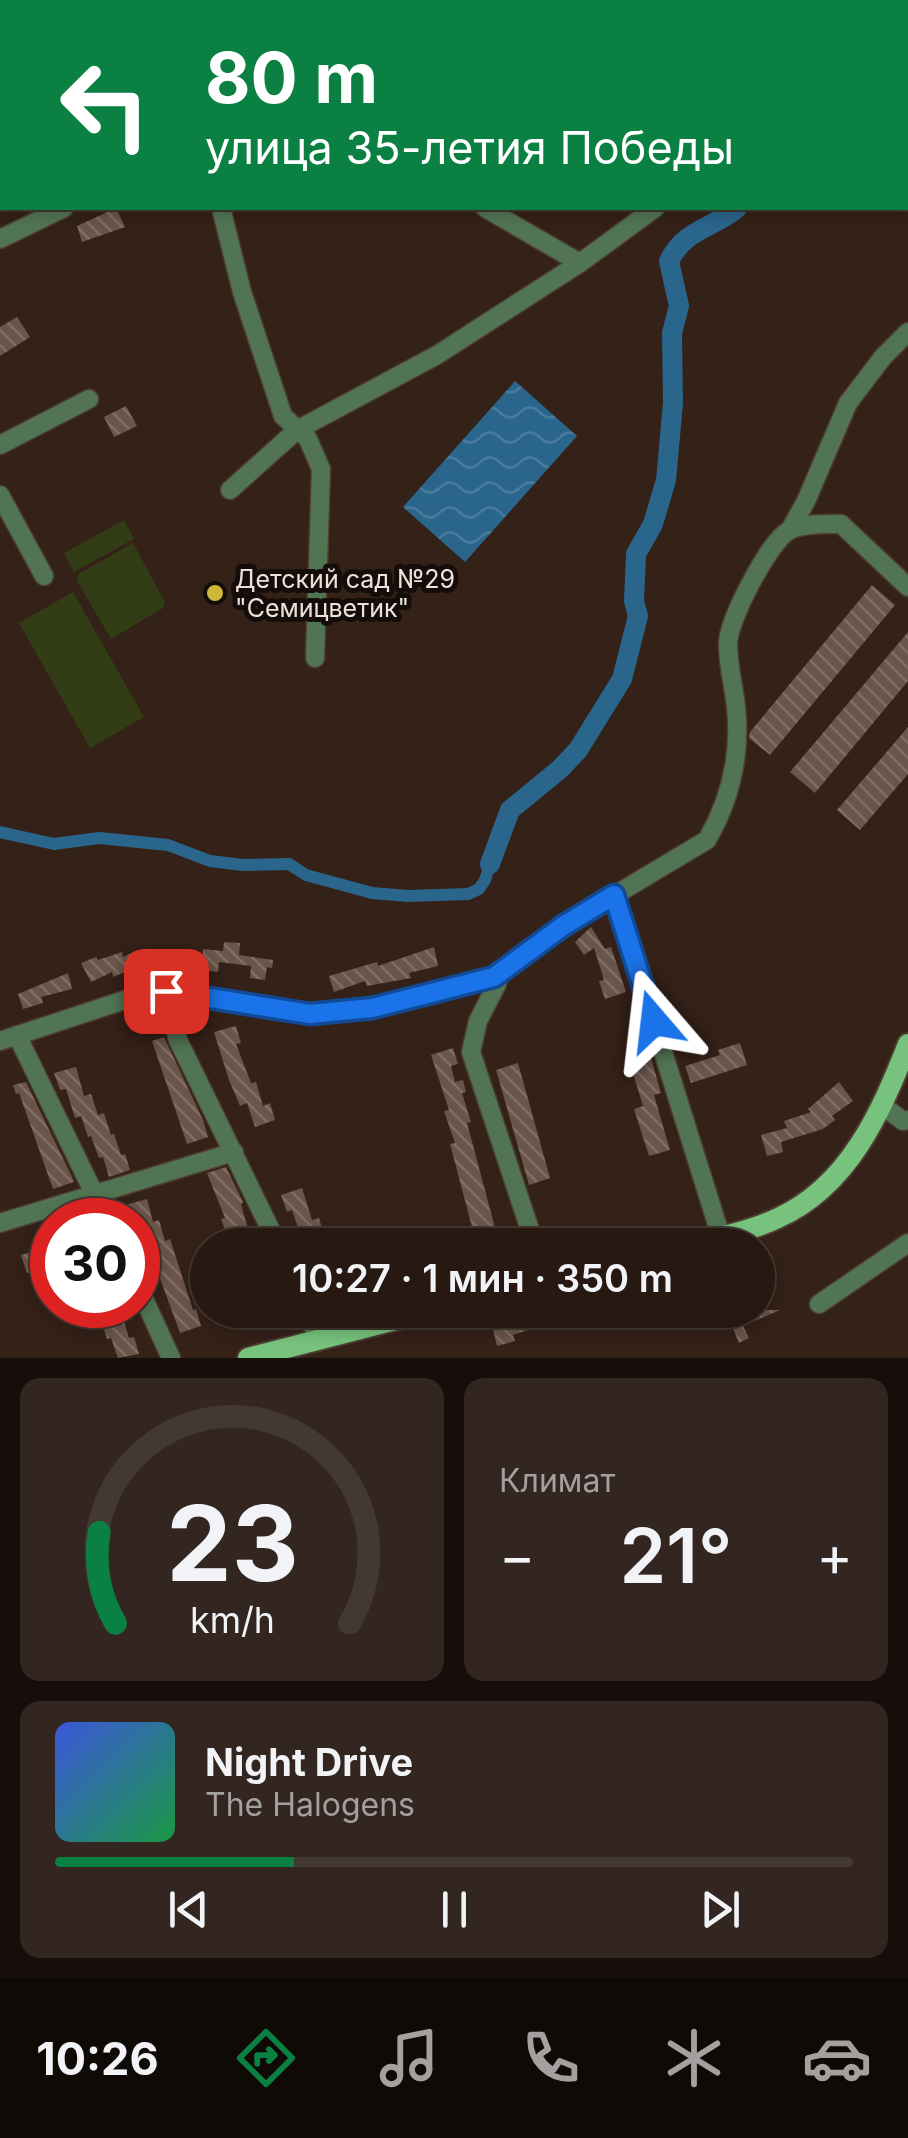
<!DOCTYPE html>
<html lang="ru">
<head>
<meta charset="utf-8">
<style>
  :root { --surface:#271912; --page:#332620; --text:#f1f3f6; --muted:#a4a09f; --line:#433832; --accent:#0b8043 }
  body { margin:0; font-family:Inter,sans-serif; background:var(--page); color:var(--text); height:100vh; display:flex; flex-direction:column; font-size:38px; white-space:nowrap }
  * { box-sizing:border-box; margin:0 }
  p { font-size:32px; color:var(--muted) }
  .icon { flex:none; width:55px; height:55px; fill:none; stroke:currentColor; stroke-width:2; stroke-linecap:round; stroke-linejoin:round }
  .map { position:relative; height:1358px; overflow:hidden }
  .drawer { display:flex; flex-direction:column; gap:20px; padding:20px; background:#150e0a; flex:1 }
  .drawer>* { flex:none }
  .hud { position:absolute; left:0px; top:0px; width:910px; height:210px; box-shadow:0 5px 15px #0003,0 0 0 2px var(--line); background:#0b8043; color:#fff; overflow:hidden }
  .speed { position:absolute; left:30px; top:1198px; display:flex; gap:20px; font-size:50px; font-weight:700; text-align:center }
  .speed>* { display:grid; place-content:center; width:130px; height:130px; border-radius:50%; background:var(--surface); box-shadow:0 5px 15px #0003,0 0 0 2px var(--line); line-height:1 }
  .speed .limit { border:15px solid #d22; background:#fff; color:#111 }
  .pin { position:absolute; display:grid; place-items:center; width:85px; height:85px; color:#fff; margin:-42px; border-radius:20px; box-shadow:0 5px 15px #0006 }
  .me { position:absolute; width:110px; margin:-55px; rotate:343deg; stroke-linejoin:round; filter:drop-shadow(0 0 8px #0008) }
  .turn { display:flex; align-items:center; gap:35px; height:210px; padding:0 40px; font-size:45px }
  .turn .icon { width:130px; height:130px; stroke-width:2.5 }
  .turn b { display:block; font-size:70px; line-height:85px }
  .big { font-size:75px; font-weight:600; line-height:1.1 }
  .drawer .tile { flex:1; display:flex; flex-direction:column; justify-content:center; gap:15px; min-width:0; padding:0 35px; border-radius:20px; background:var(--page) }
  .drawer .dial { align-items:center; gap:0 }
  .dial svg { height:260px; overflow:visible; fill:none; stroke:var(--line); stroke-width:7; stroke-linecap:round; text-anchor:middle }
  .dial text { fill:var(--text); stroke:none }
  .song { display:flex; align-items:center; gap:30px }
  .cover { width:120px; height:120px; border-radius:15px; background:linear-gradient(135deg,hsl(230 70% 55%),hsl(140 70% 35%)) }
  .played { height:10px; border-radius:5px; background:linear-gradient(90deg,var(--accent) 30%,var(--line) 30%) }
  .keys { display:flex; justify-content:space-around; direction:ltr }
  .heat { display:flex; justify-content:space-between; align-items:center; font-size:55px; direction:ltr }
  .drawer .tiles { flex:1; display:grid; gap:20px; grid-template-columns:1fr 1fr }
  .tile:last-child { grid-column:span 2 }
  .trip { position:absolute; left:190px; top:1228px; width:585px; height:100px; border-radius:50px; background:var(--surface); box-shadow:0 5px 15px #0003,0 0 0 2px var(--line); font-weight:600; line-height:100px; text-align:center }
  .dock { display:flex; height:160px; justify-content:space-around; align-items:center; background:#100a07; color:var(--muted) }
  .dock .icon { width:70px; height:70px }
  .dock .current { color:var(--accent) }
  .dock b { font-size:45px; color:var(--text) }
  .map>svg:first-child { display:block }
  .green { fill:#323d15 }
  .water { fill:url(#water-waves) }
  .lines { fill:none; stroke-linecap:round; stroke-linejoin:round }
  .canal { stroke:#2a658c; stroke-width:12 }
  .river { stroke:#2a658c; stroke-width:20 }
  .building { fill:url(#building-back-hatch) }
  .minor-casing { stroke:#4e3c33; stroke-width:21 }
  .major-casing { stroke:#4e3c33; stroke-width:24 }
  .minor { stroke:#517553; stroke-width:18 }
  .major { stroke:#77c37d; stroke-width:20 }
  .route-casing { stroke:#114b97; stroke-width:25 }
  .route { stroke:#1a73e8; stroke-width:18 }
  .poi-dot { fill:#ceb838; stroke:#150d09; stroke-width:4 }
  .labels { text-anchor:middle; stroke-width:10; stroke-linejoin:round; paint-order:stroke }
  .poi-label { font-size:25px; fill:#eee1db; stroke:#150d09; text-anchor:start }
</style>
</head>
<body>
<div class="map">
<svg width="908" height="1358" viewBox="0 0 908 1358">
  <defs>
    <pattern id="water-waves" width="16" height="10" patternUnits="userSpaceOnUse" patternTransform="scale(2.5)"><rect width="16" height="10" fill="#2a658c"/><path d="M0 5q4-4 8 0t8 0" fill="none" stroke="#497b9c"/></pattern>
    <pattern id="building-back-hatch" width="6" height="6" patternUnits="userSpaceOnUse" patternTransform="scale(2.5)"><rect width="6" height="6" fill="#6a554a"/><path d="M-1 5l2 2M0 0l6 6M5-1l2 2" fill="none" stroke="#806d64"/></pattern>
  </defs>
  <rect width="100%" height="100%" fill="#342118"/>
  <path class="green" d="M124 520 134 539 74 572 64 553Z
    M133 543 165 602 163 608 111 639 77 581 78 574Z
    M73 592 144 717 90 748 19 623Z"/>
  <path class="water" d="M515 381 577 436 465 562 403 507Z"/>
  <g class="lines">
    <path class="canal" d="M0 832 54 844 99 838 168 845 210 861 243 865 289 864 306 875 372 893 408 896 468 894 479 889 485 880 490 864"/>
    <path class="river" d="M490 864 510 810 560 769 578 750 622 679 638 616 634 601 636 554 653 524 666 480 673 403 672 333 679 306 669 261C686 228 712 229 737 208"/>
  </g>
  <path class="building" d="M116 208 125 227 82 242 77 226Z
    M17 317 30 337 0 356V327Z
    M126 406 137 426 114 437 104 417Z
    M872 585 895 605 770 755 749 738 750 732Z
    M908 632V681L815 793 790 772Z
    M908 727V774L860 830 837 810Z
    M591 927 605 949 611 947 626 992 605 999 599 981 604 980 594 948 584 955 575 942Z
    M224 942 240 943 239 955 273 960 272 968 267 967 265 980 250 978 251 966 219 962 218 972 202 970 203 949 223 951Z
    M434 947 438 966 409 973 411 978 367 986 365 981 334 992 329 976 377 962 378 966Z
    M138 950 144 964 113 977 112 972 91 982 81 963 96 957 98 960 122 952 123 957Z
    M68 973 72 989 41 997 43 1003 23 1009 18 994Z
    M236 1026 241 1043 236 1044 251 1083 256 1082 263 1106 270 1103 275 1120 255 1127 247 1103 240 1106 229 1080 214 1032Z
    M164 1037 203 1120 208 1137 187 1144 152 1041Z
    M740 1043 747 1065 691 1083 685 1066 720 1055 718 1050Z
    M453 1048 458 1064 451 1066 455 1082 463 1080 466 1092 462 1093 471 1122 467 1123 497 1235 476 1242 450 1144 455 1143 444 1111 449 1110 431 1055Z
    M649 1051 661 1093 654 1095 670 1150 649 1156 634 1109 643 1106 628 1057Z
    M518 1063 550 1178 529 1185 496 1070Z
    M76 1067 84 1096 91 1094 98 1115 104 1113 111 1135 114 1134 121 1155 125 1154 130 1170 109 1177 103 1157 99 1158 91 1136 88 1137 81 1116 75 1118 66 1089 60 1090 54 1073Z
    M26 1082 72 1177 74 1182 53 1189 19 1093 16 1094 13 1085Z
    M839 1082 853 1101 832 1116 835 1120 823 1129 781 1142 783 1152 767 1156 761 1135 787 1128 784 1121 811 1112 808 1109Z
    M226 1167 243 1202 241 1205 253 1245H231L221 1219 225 1218 207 1173Z
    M302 1188 312 1220 319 1218 327 1245H304L292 1210 287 1212 281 1195Z
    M147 1199 153 1222 159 1220 165 1241 170 1239 193 1310 196 1309 201 1326 180 1333 147 1243 143 1244 138 1220H130L125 1205Z
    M52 1246V1264L27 1273 21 1255Z
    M96 1305H119L129 1338 134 1337 139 1354 118 1358 111 1338 107 1339Z
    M535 1310 540 1326 513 1335 515 1341 497 1346 491 1321Z
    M749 1310H780L743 1326 749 1338 739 1343 729 1319Z"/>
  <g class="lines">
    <g class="minor-casing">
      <path id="minor" d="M103 0 104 2
        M195 2 200 0
        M0 98 2 97
        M221 208 242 292 283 416 308 439 321 469 315 658
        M485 208 580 263
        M0 239 64 208
        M0 445 89 399
        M230 490 297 430 437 355 580 263 655 208
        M0 495 44 576
        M790 530 806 501 848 403 883 357 908 332
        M614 895 721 1237
        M494 977 497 984 478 1021 471 1052 535 1245
        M166 991 178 1040 278 1245
        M17 1035 107 1220
        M0 1041 146 993 166 991 310 1014 372 1008 494 977 563 926 707 840C730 800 741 754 736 707 734 687 728 666 728 645 727 622 768 544 788 531 801 523 826 524 841 524L908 587
        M883 1106 903 1121 908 1120
        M0 1223 234 1152
        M138 1286 171 1358
        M819 1304 908 1243
        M307 1310 318 1339"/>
    </g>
    <g class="major-casing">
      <path id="major" d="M689 1245C719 1237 751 1231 778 1218 849 1186 881 1112 908 1044
        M248 1358 434 1310"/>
    </g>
    <use href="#minor" class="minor"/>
    <use href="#major" class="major"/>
  </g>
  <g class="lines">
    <g class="route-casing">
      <path id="route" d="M166 991 310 1014 372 1008 494 977 563 926 614 895 654 1021"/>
    </g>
    <use href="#route" class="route"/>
  </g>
  <circle class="poi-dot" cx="215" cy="593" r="10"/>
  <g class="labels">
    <g class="poi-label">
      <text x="235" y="588">Детский сад №29<tspan x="235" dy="29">"Семицветик"</tspan></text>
    </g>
  </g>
</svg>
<div class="speed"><div class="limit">30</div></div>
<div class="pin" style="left:166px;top:991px;background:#d93025"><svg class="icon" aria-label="arrive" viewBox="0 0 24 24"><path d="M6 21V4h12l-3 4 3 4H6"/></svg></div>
<svg class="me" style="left:654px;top:1021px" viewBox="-20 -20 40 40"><path d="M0-17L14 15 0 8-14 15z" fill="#1a73e8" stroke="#fff" stroke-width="4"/></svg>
<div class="trip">10:27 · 1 мин · 350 m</div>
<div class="hud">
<div class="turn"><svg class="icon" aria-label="left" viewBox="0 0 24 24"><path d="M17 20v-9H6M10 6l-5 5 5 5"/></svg><div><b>80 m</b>улица 35-летия Победы</div></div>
</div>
</div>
<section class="drawer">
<div class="tiles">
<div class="tile dial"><svg viewBox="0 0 100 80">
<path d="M14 69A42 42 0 1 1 86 69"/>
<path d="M14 69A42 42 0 0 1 9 41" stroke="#0b8043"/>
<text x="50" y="56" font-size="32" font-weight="700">23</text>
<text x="50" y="72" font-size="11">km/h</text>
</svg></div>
<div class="tile"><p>Климат</p>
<div class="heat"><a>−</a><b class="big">21°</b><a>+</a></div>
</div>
<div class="tile">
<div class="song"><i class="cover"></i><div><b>Night Drive</b><p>The Halogens</p></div></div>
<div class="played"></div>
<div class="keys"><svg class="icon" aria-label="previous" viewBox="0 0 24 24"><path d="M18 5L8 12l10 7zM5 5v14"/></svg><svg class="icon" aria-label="pause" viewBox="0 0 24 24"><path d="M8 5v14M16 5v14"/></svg><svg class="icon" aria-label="next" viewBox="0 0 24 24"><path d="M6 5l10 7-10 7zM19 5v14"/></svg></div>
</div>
</div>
</section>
<nav class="dock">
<b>10:26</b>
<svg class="icon current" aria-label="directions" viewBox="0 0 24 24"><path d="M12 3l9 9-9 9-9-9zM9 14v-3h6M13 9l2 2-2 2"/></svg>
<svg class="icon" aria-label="music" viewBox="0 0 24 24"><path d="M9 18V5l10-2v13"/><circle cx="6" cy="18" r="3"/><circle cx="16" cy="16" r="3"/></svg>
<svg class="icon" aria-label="phone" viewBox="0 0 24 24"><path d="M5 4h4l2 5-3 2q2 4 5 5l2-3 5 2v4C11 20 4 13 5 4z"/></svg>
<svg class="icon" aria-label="climate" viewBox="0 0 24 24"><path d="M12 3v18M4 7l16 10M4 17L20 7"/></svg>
<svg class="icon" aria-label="car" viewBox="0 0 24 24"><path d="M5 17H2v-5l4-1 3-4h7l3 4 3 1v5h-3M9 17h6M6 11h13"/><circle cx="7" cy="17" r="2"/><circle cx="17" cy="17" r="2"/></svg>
</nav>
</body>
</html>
